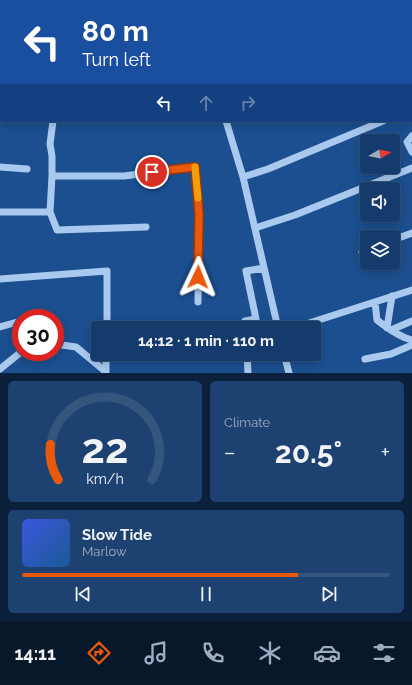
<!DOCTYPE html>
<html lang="en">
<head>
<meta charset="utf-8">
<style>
  :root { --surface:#143b6b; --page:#1d4271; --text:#f1f3f6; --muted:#9dadc1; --line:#33557e; --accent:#ea580c }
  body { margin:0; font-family:Raleway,sans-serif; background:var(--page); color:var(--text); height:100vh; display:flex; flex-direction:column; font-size:15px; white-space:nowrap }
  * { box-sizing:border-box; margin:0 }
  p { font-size:13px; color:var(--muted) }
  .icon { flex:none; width:22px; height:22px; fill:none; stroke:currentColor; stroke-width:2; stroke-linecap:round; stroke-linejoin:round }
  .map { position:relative; height:373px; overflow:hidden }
  .panel { display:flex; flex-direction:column; gap:8px; padding:8px; background:#0b203b; flex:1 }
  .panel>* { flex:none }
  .top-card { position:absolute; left:0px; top:0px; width:412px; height:122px; box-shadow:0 2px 10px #0003,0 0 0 1px var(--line); background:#1a4fa0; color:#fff; overflow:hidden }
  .needle { width:26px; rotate:80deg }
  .buttons { position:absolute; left:360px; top:134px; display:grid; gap:8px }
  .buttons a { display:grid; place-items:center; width:40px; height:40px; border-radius:4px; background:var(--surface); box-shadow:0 2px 10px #0003,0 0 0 1px var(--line); font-size:20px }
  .speed { position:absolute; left:12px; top:309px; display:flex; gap:8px; font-size:20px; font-weight:700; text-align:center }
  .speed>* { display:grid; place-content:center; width:52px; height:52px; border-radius:50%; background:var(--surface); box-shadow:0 2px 10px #0003,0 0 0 1px var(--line); line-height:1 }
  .speed .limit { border:6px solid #d22; background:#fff; color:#111 }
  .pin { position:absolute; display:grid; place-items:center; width:34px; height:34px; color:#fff; margin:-17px; border:2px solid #fff; border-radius:50%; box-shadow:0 1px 4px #0007 }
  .me { position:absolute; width:44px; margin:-22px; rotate:2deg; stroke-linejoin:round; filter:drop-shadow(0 0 3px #0008) }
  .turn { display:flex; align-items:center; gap:14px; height:84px; padding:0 16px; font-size:18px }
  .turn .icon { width:52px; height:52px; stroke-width:2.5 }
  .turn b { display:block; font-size:28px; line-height:34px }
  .lanes { display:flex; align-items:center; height:38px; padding:0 16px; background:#0003; justify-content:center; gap:20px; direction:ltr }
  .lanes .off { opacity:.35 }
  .big { font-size:30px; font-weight:700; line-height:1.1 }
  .panel .tile { flex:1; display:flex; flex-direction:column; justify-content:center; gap:6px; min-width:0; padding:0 14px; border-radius:6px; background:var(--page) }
  .panel .dial { align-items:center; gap:0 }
  .dial svg { height:104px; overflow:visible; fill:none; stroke:var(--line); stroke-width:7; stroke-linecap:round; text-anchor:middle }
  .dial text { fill:var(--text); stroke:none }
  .song { display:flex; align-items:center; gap:12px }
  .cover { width:48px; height:48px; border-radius:6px; background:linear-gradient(135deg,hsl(230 70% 55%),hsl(210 70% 35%)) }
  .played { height:4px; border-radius:2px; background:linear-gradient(90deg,var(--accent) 75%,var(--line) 75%) }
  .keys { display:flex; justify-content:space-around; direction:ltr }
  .heat { display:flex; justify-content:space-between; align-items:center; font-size:22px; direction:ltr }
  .panel .tiles { flex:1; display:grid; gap:8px; grid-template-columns:1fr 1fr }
  .tile:last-child { grid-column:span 2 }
  .trip { position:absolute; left:91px; top:321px; width:230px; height:40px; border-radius:4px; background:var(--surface); box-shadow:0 2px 10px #0003,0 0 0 1px var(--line); font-weight:700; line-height:40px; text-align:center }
  .menu { display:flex; height:64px; justify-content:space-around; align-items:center; background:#08182b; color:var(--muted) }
  .menu .icon { width:28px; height:28px }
  .menu .on { color:var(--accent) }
  .menu b { font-size:18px; color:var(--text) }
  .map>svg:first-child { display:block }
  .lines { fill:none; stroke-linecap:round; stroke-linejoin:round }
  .minor { stroke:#a9c9ee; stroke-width:7 }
  .route-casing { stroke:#983908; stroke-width:10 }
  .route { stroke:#ea580c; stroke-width:7 }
  .slow { stroke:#f59e0b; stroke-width:7 }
</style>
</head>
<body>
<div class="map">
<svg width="412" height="373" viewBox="0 0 412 373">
  <rect width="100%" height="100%" fill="#1b4f8f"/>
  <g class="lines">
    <path class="minor" d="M209 0 212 1
      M382 0V1
      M74 1 76 0
      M0 59H1
      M411 69H412
      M411 96 412 97
      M0 108H1
      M411 109H412
      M53 121 50 144 52 156V176H124L195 167 199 214 198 302
      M226 121 243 177 278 328
      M412 136 407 142 412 152
      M0 167 27 169
      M52 176 50 212 57 230 146 227
      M243 177 268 169 383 121
      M0 212H50
      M255 228 295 215 412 168
      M393 240 412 233
      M362 252 367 250
      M0 279 107 271V328
      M375 302 377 320C387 328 400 337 412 340
      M30 318 42 314
      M306 324 412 290
      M0 327 21 321
      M246 328 245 321 256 319 246 271 264 268
      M387 328 392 296
      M391 330 412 321
      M55 344 76 347 106 372V354
      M247 354 248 373
      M284 354 289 373
      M365 359 391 354 412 345
      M0 369 21 352"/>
  </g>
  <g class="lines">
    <g class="route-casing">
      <path id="route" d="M152 172 195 167 199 214 198 277"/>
    </g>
    <use href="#route" class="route"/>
    <path class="slow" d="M195 167 198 198"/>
  </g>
</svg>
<div class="buttons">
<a><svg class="needle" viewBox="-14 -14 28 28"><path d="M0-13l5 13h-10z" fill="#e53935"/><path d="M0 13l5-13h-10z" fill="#9dadc1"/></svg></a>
<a><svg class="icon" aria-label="sound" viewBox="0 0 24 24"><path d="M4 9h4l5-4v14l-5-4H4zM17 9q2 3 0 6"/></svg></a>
<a><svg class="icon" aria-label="layers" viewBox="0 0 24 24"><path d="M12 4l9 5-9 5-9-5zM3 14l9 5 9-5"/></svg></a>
</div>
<div class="speed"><div class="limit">30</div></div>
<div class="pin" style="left:152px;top:172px;background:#d93025"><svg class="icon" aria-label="arrive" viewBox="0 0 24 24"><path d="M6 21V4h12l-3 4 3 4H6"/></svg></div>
<svg class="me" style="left:198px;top:277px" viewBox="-20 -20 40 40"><path d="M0-17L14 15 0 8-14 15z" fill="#ea580c" stroke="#fff" stroke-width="4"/></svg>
<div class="trip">14:12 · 1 min · 110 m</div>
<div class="top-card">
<div class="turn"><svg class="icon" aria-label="left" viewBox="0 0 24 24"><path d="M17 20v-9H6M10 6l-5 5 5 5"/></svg><div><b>80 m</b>Turn left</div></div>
<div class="lanes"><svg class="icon" aria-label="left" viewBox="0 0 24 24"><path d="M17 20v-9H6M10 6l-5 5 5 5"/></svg><svg class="icon off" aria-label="ahead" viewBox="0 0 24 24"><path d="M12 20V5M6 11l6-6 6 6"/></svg><svg class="icon off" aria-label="right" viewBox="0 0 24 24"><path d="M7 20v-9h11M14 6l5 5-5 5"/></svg></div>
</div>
</div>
<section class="panel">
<div class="tiles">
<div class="tile dial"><svg viewBox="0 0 100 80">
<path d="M14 69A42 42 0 1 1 86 69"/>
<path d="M14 69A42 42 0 0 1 8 42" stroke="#ea580c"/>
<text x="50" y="56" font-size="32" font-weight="700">22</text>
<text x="50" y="72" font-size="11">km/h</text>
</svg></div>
<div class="tile"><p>Climate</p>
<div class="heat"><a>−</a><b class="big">20.5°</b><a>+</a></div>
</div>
<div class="tile">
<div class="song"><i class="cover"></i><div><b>Slow Tide</b><p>Marlow</p></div></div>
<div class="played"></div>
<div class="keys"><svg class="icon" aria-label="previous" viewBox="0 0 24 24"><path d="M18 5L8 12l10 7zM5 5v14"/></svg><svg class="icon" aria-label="pause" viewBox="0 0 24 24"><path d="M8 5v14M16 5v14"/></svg><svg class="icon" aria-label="next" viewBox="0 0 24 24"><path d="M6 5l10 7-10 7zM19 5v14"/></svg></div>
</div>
</div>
</section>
<nav class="menu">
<b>14:11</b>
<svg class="icon on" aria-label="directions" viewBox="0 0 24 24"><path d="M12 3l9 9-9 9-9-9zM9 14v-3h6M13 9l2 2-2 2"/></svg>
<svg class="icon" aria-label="music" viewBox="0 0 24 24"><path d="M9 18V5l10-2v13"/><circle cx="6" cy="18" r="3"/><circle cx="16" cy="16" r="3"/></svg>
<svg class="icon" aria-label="phone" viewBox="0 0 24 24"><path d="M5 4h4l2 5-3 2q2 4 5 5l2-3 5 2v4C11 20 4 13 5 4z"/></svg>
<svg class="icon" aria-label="climate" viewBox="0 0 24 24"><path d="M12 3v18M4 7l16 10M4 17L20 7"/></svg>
<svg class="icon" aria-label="car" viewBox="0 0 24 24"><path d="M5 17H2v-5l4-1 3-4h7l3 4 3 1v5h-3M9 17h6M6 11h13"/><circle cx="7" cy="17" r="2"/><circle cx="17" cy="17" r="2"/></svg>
<svg class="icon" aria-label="filters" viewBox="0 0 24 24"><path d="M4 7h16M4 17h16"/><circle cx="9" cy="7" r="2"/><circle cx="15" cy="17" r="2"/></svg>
</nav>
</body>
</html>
